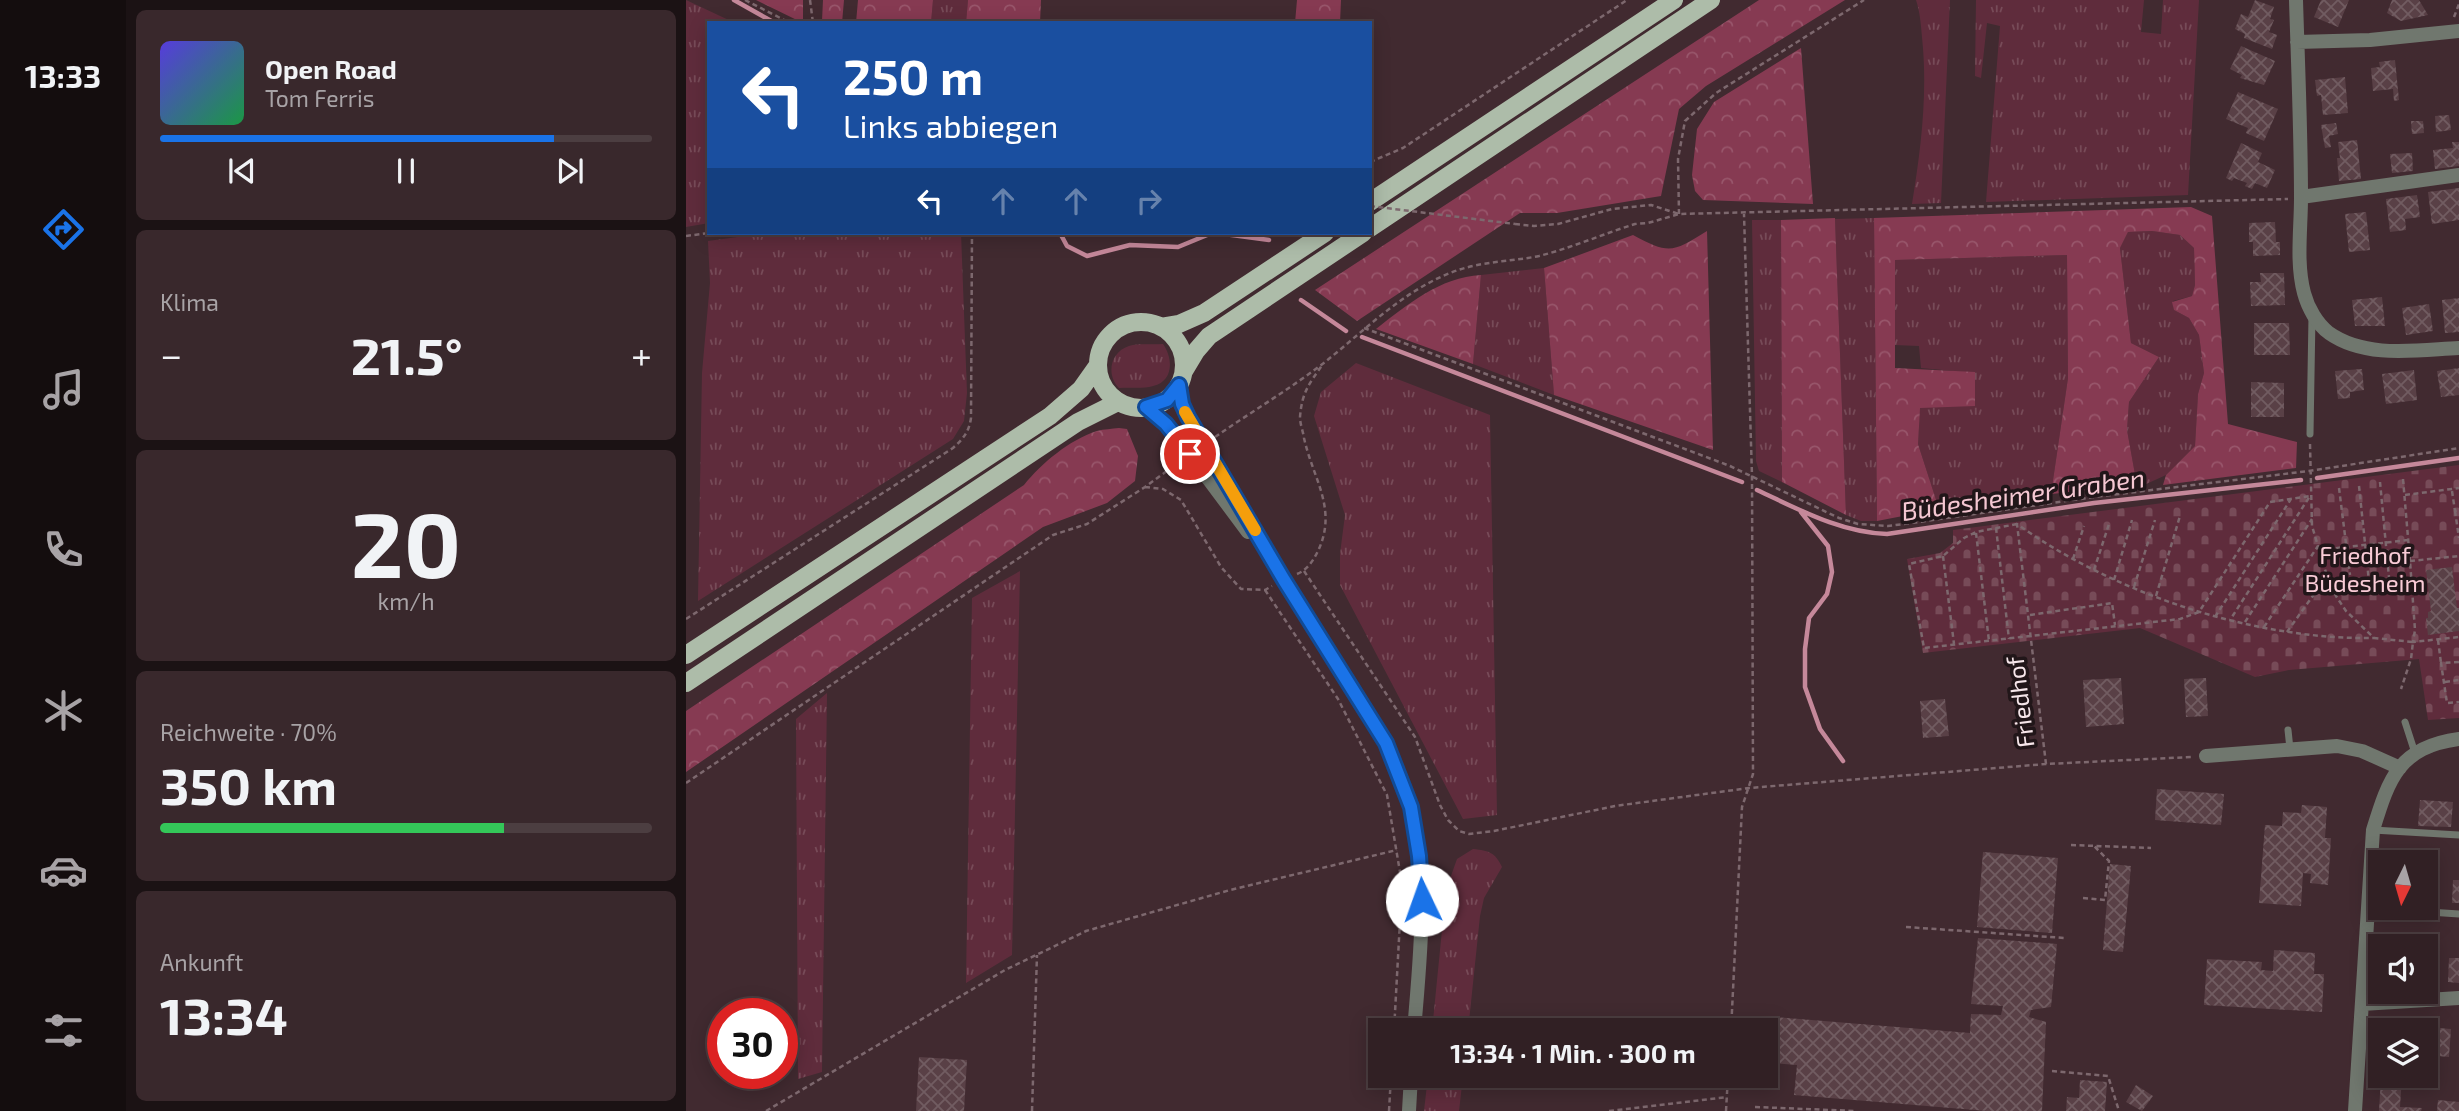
<!DOCTYPE html>
<html lang="de">
<head>
<meta charset="utf-8">
<style>
  :root { --surface:#312024; --page:#39282c; --text:#f1f3f6; --muted:#a8a3a6; --line:#4c3e41; --accent:#1a73e8 }
  body { margin:0; font-family:"Exo 2",sans-serif; background:var(--page); color:var(--text); height:100vh; display:flex; flex-direction:column; font-size:26px; white-space:nowrap }
  * { box-sizing:border-box; margin:0 }
  p { font-size:23px; color:var(--muted) }
  .icon { flex:none; width:38px; height:38px; fill:none; stroke:currentColor; stroke-width:2; stroke-linecap:round; stroke-linejoin:round }
  .map { position:relative; flex:1; overflow:hidden }
  .details { display:flex; flex-direction:column; gap:10px; padding:10px; background:#1b1214; width:560px }
  .details>* { flex:none }
  .hud { position:absolute; left:21px; top:21px; width:665px; height:214px; border-radius:0px; box-shadow:0 4px 18px #0003,0 0 0 2px var(--line); background:#1a4fa0; color:#fff; overflow:hidden }
  .needle { width:46px; rotate:185deg }
  .tools { position:absolute; left:1682px; top:850px; display:grid; gap:14px }
  .tools a { display:grid; place-items:center; width:70px; height:70px; border-radius:0px; background:var(--surface); box-shadow:0 4px 18px #0003,0 0 0 2px var(--line); font-size:35px }
  .speed { position:absolute; left:21px; top:998px; display:flex; gap:14px; font-size:35px; font-weight:700; text-align:center }
  .speed>* { display:grid; place-content:center; width:91px; height:91px; border-radius:50%; background:var(--surface); box-shadow:0 4px 18px #0003,0 0 0 2px var(--line); line-height:1 }
  .speed .limit { border:10px solid #d22; background:#fff; color:#111 }
  .pin { position:absolute; display:grid; place-items:center; width:60px; height:60px; color:#fff; margin:-30px; border:4px solid #fff; border-radius:50%; box-shadow:0 2px 7px #0007 }
  .me { position:absolute; width:77px; margin:-38px; rotate:357deg; stroke-linejoin:round; filter:drop-shadow(0 0 5px #0008) }
  .turn { display:flex; align-items:center; gap:24px; height:147px; padding:0 21px; font-size:32px }
  .turn .icon { width:91px; height:91px; stroke-width:2.5 }
  .turn b { display:block; font-size:49px; line-height:60px }
  .lanes { display:flex; align-items:center; height:66px; padding:0 21px; background:#0003; justify-content:center; gap:35px; direction:ltr }
  .lanes .off { opacity:.35 }
  .big { font-size:52px; font-weight:700; line-height:1.1 }
  .details .widget { flex:1; display:flex; flex-direction:column; justify-content:center; gap:10px; min-width:0; padding:0 24px; border-radius:10px; background:var(--page) }
  .details .dial { align-items:center; gap:0 }
  .dial b { font-size:91px; line-height:1 }
  .song { display:flex; align-items:center; gap:21px }
  .cover { width:84px; height:84px; border-radius:10px; background:linear-gradient(135deg,hsl(250 70% 55%),hsl(140 70% 35%)) }
  .played { height:7px; border-radius:4px; background:linear-gradient(90deg,var(--accent) 80%,var(--line) 80%) }
  .keys { display:flex; justify-content:space-around; direction:ltr }
  .heat { display:flex; justify-content:space-between; align-items:center; font-size:38px; direction:ltr }
  .charge { height:10px; border-radius:5px; background:linear-gradient(90deg,#34c759 70%,var(--line) 0) }
  .trip { position:absolute; left:682px; top:1018px; width:410px; height:70px; border-radius:0px; background:var(--surface); box-shadow:0 4px 18px #0003,0 0 0 2px var(--line); font-weight:700; line-height:70px; text-align:center }
  main { display:flex; flex:1; min-height:0 }
  .tab-bar { display:flex; flex-direction:column; width:126px; justify-content:space-around; align-items:center; background:#140d0e; color:var(--muted) }
  .tab-bar .icon { width:49px; height:49px }
  .tab-bar .on { color:var(--accent) }
  .tab-bar b { font-size:32px; color:var(--text) }
  .map>svg:first-child { display:block }
  .grass { fill:url(#grass-tufts) }
  .forest { fill:url(#forest-crowns) }
  .cemetery { fill:url(#cemetery-stones) }
  .lines { fill:none; stroke-linecap:round; stroke-linejoin:round }
  .stream { stroke:#c5889a; stroke-width:4.5 }
  .building { fill:url(#building-cross-hatch) }
  .path { stroke:#7d686e; stroke-width:2.5; stroke-dasharray:5 3.5; stroke-linecap:butt }
  .service { stroke:#70776e; stroke-width:7 }
  .minor { stroke:#70776e; stroke-width:14 }
  .primary { stroke:#adbca9; stroke-width:18 }
  .path-bridge { stroke:#7d686e; stroke-width:2.5; stroke-dasharray:5 3.5; stroke-linecap:butt }
  .route-casing { stroke:#114b97; stroke-width:18 }
  .route { stroke:#1a73e8; stroke-width:12 }
  .slow { stroke:#f59e0b; stroke-width:12 }
  .labels { text-anchor:middle; stroke-width:7; stroke-linejoin:round; paint-order:stroke }
  .park-label { font-size:24px; fill:#f9cbd6; stroke:#211619 }
  .street-label { font-size:24px; fill:#f6e6ea; stroke:#211619 }
  .water-label { font-size:26px; font-style:italic; fill:#f5c7d2; stroke:#211619 }
</style>
</head>
<body>
<main>
<nav class="tab-bar">
<b>13:33</b>
<svg class="icon on" aria-label="directions" viewBox="0 0 24 24"><path d="M12 3l9 9-9 9-9-9zM9 14v-3h6M13 9l2 2-2 2"/></svg>
<svg class="icon" aria-label="music" viewBox="0 0 24 24"><path d="M9 18V5l10-2v13"/><circle cx="6" cy="18" r="3"/><circle cx="16" cy="16" r="3"/></svg>
<svg class="icon" aria-label="phone" viewBox="0 0 24 24"><path d="M5 4h4l2 5-3 2q2 4 5 5l2-3 5 2v4C11 20 4 13 5 4z"/></svg>
<svg class="icon" aria-label="climate" viewBox="0 0 24 24"><path d="M12 3v18M4 7l16 10M4 17L20 7"/></svg>
<svg class="icon" aria-label="car" viewBox="0 0 24 24"><path d="M5 17H2v-5l4-1 3-4h7l3 4 3 1v5h-3M9 17h6M6 11h13"/><circle cx="7" cy="17" r="2"/><circle cx="17" cy="17" r="2"/></svg>
<svg class="icon" aria-label="filters" viewBox="0 0 24 24"><path d="M4 7h16M4 17h16"/><circle cx="9" cy="7" r="2"/><circle cx="15" cy="17" r="2"/></svg>
</nav>
<section class="details">
<div class="widget">
<div class="song"><i class="cover"></i><div><b>Open Road</b><p>Tom Ferris</p></div></div>
<div class="played"></div>
<div class="keys"><svg class="icon" aria-label="previous" viewBox="0 0 24 24"><path d="M18 5L8 12l10 7zM5 5v14"/></svg><svg class="icon" aria-label="pause" viewBox="0 0 24 24"><path d="M8 5v14M16 5v14"/></svg><svg class="icon" aria-label="next" viewBox="0 0 24 24"><path d="M6 5l10 7-10 7zM19 5v14"/></svg></div>
</div>
<div class="widget"><p>Klima</p>
<div class="heat"><a>−</a><b class="big">21.5°</b><a>+</a></div>
</div>
<div class="widget dial"><b>20</b><p>km/h</p></div>
<div class="widget"><p>Reichweite · 70%</p><b class="big">350 km</b><div class="charge"></div></div>
<div class="widget"><p>Ankunft</p><b class="big">13:34</b></div>
</section>
<div class="map">
<svg width="1773" height="1111" viewBox="0 0 1773 1111">
  <defs>
    <pattern id="grass-tufts" width="24" height="20" patternUnits="userSpaceOnUse" patternTransform="scale(1.75)"><rect width="24" height="20" fill="#5f2c3c"/><path d="M3 7l-1-3M5 7V3M7 7l1-3M15 17l-1-3M17 17v-4M19 17l1-3" fill="none" stroke="#774b58"/></pattern>
    <pattern id="forest-crowns" width="20" height="18" patternUnits="userSpaceOnUse" patternTransform="scale(1.75)"><rect width="20" height="18" fill="#863a52"/><path d="M2 6a3 3 0 1 1 6 0M12 15a3 3 0 1 1 6 0" fill="none" stroke="#98566b"/></pattern>
    <pattern id="cemetery-stones" width="16" height="16" patternUnits="userSpaceOnUse" patternTransform="scale(1.75)"><rect width="16" height="16" fill="#5f2c3c"/><path d="M2 7V4a2 2 0 0 1 4 0v3zM10 15v-3a2 2 0 0 1 4 0v3z" fill="#774b58"/></pattern>
    <pattern id="building-cross-hatch" width="8" height="8" patternUnits="userSpaceOnUse" patternTransform="scale(1.75)"><rect width="8" height="8" fill="#594046"/><path d="M0 0l8 8M0 8l8-8" fill="none" stroke="#715c61"/></pattern>
  </defs>
  <rect width="100%" height="100%" fill="#412a30"/>
  <path class="grass" d="M0 0 49 23H23V223L0 227Z
    M247 0H282L280 23H245Z
    M1230 0H1264L1255 203 1226 204C1235 149 1242 93 1236 37 1235 25 1234 12 1230 0Z
    M1290 0H1458L1455 32 1475 34 1477 0H1513L1502 195 1300 202 1314 26 1301 23 1295 78 1289 76Z
    M1188 218 1191 521H1175L1160 515 1149 219Z
    M1066 220H1095L1096 482 1073 471 1070 461Z
    M1466 231 1494 235 1508 248 1509 285 1506 296 1487 301 1488 310 1503 318 1513 335 1518 373 1512 394 1509 446 1480 475 1458 485 1450 480 1441 430 1443 402 1473 357 1445 343 1434 248 1442 232Z
    M82 233H275L281 393 278 421 267 439 12 601 16 373 24 283 22 241Z
    M1381 255 1382 378 1365 494 1253 509 1232 444 1233 408 1289 373 1235 368 1233 346 1209 345V260Z
    M858 268 868 395 787 364 795 275Z
    M477 344C487 358 488 381 467 386 457 389 444 387 433 388 420 375 424 352 443 346 453 343 466 345 477 344Z
    M670 363 804 415 811 815 777 819 654 585V554L659 515 628 416 635 392Z
    M334 571 326 955 280 983 286 598Z
    M141 693 136 1072 112 1079 110 719Z
    M787 849C803 851 809 852 816 867L798 898 794 916 782 1031H746L760 890 771 859Z
    M742 1076H777L773 1111H738Z"/>
  <path class="forest" d="M70 0H117V23Z
    M137 0H158L156 23 136 21Z
    M172 0H247L245 23H170Z
    M282 0H355L354 23H280Z
    M611 0H655L654 23H609Z
    M1073 0H1159L1020 86 993 109 975 196 871 213H834L671 321 629 290Z
    M1115 48 1127 204 1017 200 1009 191 1006 175 1011 129 1028 102Z
    M1505 207 1526 216 1542 424 1611 442 1610 468 1477 485 1480 475 1509 446 1512 394 1518 373 1513 335 1503 318 1488 310 1486 302 1506 296 1509 285 1508 248 1494 235 1466 231 1442 232 1434 248 1445 343 1473 357 1443 402 1441 430 1450 480 1458 485 1365 494 1382 378 1381 255 1209 260V368L1289 372V406L1234 408 1232 444 1253 509 1191 521 1188 218Z
    M1149 218V219L1160 515 1096 482 1095 220Z
    M1021 231 1027 450 868 395 858 268 947 235C984 255 987 252 1021 231Z
    M795 275 787 364 690 329C721 305 754 277 795 275Z
    M433 428 441 429 452 456 449 481 421 503 357 527 0 772V711L338 485C356 463 383 440 411 431 418 429 426 429 433 428Z"/>
  <path class="cemetery" d="M1773 465V718L1742 720 1733 659 1603 670 1569 677 1454 628 1237 653 1221 559 1254 553 1267 543V530Z"/>
  <g class="lines">
    <path class="stream" d="M48 0 89 23
      M374 233 381 246 401 256 444 245 492 247 526 233
      M531 233 583 240
      M615 300 660 331
      M676 337 1056 482
      M1631 478 1773 458
      M1071 490C1112 509 1155 533 1201 534L1408 503 1615 480
      M1115 512 1142 546 1146 572 1141 594 1123 618 1119 649V687L1134 729 1157 761"/>
  </g>
  <path class="building" d="M1569 0 1588 7 1584 19 1588 20 1583 32 1591 35 1586 49 1558 38 1559 34 1549 29 1555 14 1562 17Z
    M1635 0H1663L1652 27 1628 17Z
    M1706 0H1733L1742 15 1715 21 1701 13Z
    M1555 46 1589 61 1578 85 1554 78 1556 75 1544 69Z
    M1709 60 1713 100 1708 101 1707 89 1687 91 1685 68 1694 67 1693 62Z
    M1659 77 1662 113 1637 115 1635 95 1631 96 1629 80Z
    M1552 92 1592 109 1578 141 1560 133 1562 128 1540 119Z
    M1763 115 1765 130 1750 132 1749 116Z
    M1725 121H1737L1738 133 1726 134Z
    M1650 123 1652 134 1643 136 1645 147 1639 148 1635 125Z
    M1671 140 1675 179 1653 181 1651 158H1654L1652 142Z
    M1766 142H1773V166L1749 169 1747 150 1767 148Z
    M1555 143 1576 153 1572 162 1589 170 1581 188 1569 183 1566 189 1559 186 1561 183 1548 178 1546 181 1540 178Z
    M1726 153 1727 171 1706 173 1704 154Z
    M1773 188V220L1746 224 1742 192Z
    M1731 195 1734 217 1719 219 1720 230 1704 232 1700 199Z
    M1680 212 1684 250 1663 252 1659 214Z
    M1589 222 1590 242H1594V255L1567 256V242H1563V223Z
    M1574 273H1598L1599 305 1565 306 1564 282H1575Z
    M1696 297 1699 326H1669L1666 300Z
    M1773 298V332L1759 333 1756 300Z
    M1743 304 1747 331 1720 335 1716 308Z
    M1568 323H1603L1604 355H1568Z
    M1773 368V395L1755 397 1751 371Z
    M1676 369 1678 390 1664 392V398L1652 399 1649 371Z
    M1728 370 1731 400 1700 404 1696 374Z
    M1565 382 1598 383V417H1565Z
    M1766 567 1771 608H1773V631L1742 635 1740 618H1742V612L1745 611 1740 570Z
    M1435 678 1438 724 1400 727 1397 680Z
    M1520 678 1522 716 1500 717 1498 679Z
    M1259 699 1263 736 1237 738 1234 701Z
    M1471 789 1538 794 1535 825 1469 820Z
    M1734 800 1767 802 1765 827 1732 826Z
    M1616 805 1641 807 1639 838H1645L1642 885 1624 883 1625 874 1617 873 1615 906 1573 903 1579 825 1596 826 1597 812 1615 813Z
    M1297 852 1372 858 1366 933 1291 927Z
    M1424 864 1445 866 1437 952 1417 950Z
    M1740 879 1753 880 1751 906 1740 905Z
    M1767 880H1773V903H1766Z
    M1292 938 1371 944 1365 1007 1345 1010 1343 1017 1360 1022 1356 1111H1301L1108 1095 1111 1065 1086 1063 1090 1017 1284 1033 1285 1014 1315 1015 1317 1006 1285 1004Z
    M1588 950 1629 953 1628 974H1638L1636 1012 1518 1005 1521 959 1576 962 1575 970 1587 971Z
    M1763 958H1773V983L1762 982Z
    M1740 959 1748 960 1747 983H1740Z
    M1739 1027 1765 1029 1763 1057 1751 1056V1061L1740 1060Z
    M233 1057 281 1060 278 1111H230Z
    M1695 1076H1716L1714 1107 1736 1108 1735 1111H1693Z
    M1394 1080 1421 1082 1419 1111H1380L1381 1097 1393 1098Z
    M1450 1085 1467 1096 1456 1111 1440 1102Z
    M1752 1100 1773 1102V1111H1751Z"/>
  <g class="lines">
    <path class="path" d="M59 0 104 23
      M124 0 127 23
      M1768 17 1773 4
      M684 162 717 148 941 0
      M993 214 992 159 999 121 1030 93 1178 0
      M829 224 848 226 872 224 926 209 965 205 993 214
      M0 236 23 233
      M678 328 1044 466 1153 518 1172 524 1202 526 1233 522 1408 497 1623 471 1773 448
      M529 437C565 412 604 389 639 362 679 330 716 292 764 273 794 261 823 262 853 256 885 248 917 234 949 224L962 223 993 214 1602 199
      M1624 444 1626 526 1641 576 1650 596 1660 611 1688 638 1727 642 1725 659 1715 689
      M1717 479 1724 561 1729 630 1727 642 1773 637
      M1694 482 1704 588
      M1673 486 1684 591
      M459 487 477 489 495 500 535 567 555 589 579 590 586 586
      M1653 488 1664 575
      M1766 491 1769 511 1773 510
      M1719 495 1773 488
      M1769 511 1773 538
      M1331 524 1290 532 1278 538 1257 556 1223 564 1238 648 1494 619 1513 612 1584 502 1624 496 1544 620
      M1310 528 1323 639
      M1290 533 1303 641
      M1633 550 1723 540
      M1257 556 1268 644
      M1387 559 1398 526
      M1724 561 1773 556
      M1408 570 1423 524
      M618 571 729 737 754 805 762 820 773 831 783 834 808 831 929 806 1063 788 1360 764 1505 757
      M611 574C621 570 627 561 632 551 652 509 627 479 618 438 617 431 614 424 614 417 616 392 623 384 637 364
      M1428 580 1446 520
      M1448 587 1469 520
      M579 590 652 699 701 795 716 884 708 1031
      M1470 596 1494 516
      M1344 615 1426 603 1429 625
      M1529 617 1605 499
      M0 619 267 448C277 439 283 432 285 418L286 233
      M1559 622 1626 519
      M1578 627 1632 546
      M1601 632 1641 576
      M1752 640 1755 663
      M1773 662 1755 663 1761 703 1773 702
      M1759 682 1773 680
      M1360 764 1331 524C1429 594 1568 640 1688 638
      M0 783 367 535 401 524 459 487 492 463
      M1385 845 1465 848
      M1397 898 1419 900 1423 861 1407 845
      M1220 927 1379 938
      M1045 1031 1056 807 1067 774 1066 476 1058 214
      M1366 1071 1422 1076 1433 1111
      M1069 1107 1170 1111
      M80 1111 319 970 400 931 544 890 711 850
      M346 1111 351 955
      M703 1111 705 1076
      M923 1111 1041 1097
      M1040 1111 1042 1076"/>
    <path class="service" d="M1624 434 1626 316
      M1719 722 1729 753
      M1602 730 1604 749
      M1687 830 1773 835
      M1683 908 1773 914"/>
    <path class="minor" d="M1610 0C1612 66 1615 132 1615 198 1615 229 1610 263 1618 293 1622 308 1631 324 1643 333 1680 359 1731 350 1773 348
      M1611 42 1684 40 1773 31
      M1615 197 1773 175
      M493 385 496 404 502 417C542 482 579 549 619 613 655 671 710 744 725 809 743 882 734 957 728 1031
      M460 407 486 430 562 532
      M1520 756 1651 746 1676 751 1714 768
      M1676 1004 1773 998
      M723 1111 725 1076
      M1669 1111 1687 830C1703 778 1713 747 1773 739"/>
    <path class="primary" d="M684 202 988 0
      M684 228 1025 0
      M412 365a43 43 0 1 1 86 0a43 43 0 1 1-86 0Z
      M475 327 493 324 518 313 639 233
      M498 371 510 351 523 336 677 233
      M0 655 364 416 395 389 412 365
      M0 683 392 422 432 402"/>
    <path class="path-bridge" d="M684 206 829 224"/>
  </g>
  <g class="lines">
    <g class="route-casing">
      <path id="route" d="M504 454 480 424 460 407 481 400 493 385 496 404 502 417 598 580 700 743 725 807 733 856 736 900"/>
    </g>
    <use href="#route" class="route"/>
    <path class="slow" d="M499 412 569 530"/>
  </g>
  <g class="labels">
    <g class="park-label">
      <text x="1679" y="564">Friedhof<tspan x="1679" dy="28">Büdesheim</tspan></text>
    </g>
    <g class="street-label">
      <text transform="translate(1335 702) rotate(-97)" y="8">Friedhof</text>
    </g>
    <g class="water-label">
      <text transform="translate(1337 495) rotate(-8)" y="9">Büdesheimer Graben</text>
    </g>
  </g>
</svg>
<div class="tools">
<a><svg class="needle" viewBox="-14 -14 28 28"><path d="M0-13l5 13h-10z" fill="#e53935"/><path d="M0 13l5-13h-10z" fill="#a8a3a6"/></svg></a>
<a><svg class="icon" aria-label="sound" viewBox="0 0 24 24"><path d="M4 9h4l5-4v14l-5-4H4zM17 9q2 3 0 6"/></svg></a>
<a><svg class="icon" aria-label="layers" viewBox="0 0 24 24"><path d="M12 4l9 5-9 5-9-5zM3 14l9 5 9-5"/></svg></a>
</div>
<div class="speed"><div class="limit">30</div></div>
<div class="pin" style="left:504px;top:454px;background:#d93025"><svg class="icon" aria-label="arrive" viewBox="0 0 24 24"><path d="M6 21V4h12l-3 4 3 4H6"/></svg></div>
<svg class="me" style="left:736px;top:900px" viewBox="-20 -20 40 40"><circle r="19" fill="#fff"/><path d="M0-13L10 11 0 6-10 11z" fill="#1a73e8"/></svg>
<div class="trip">13:34 · 1 Min. · 300 m</div>
<div class="hud">
<div class="turn"><svg class="icon" aria-label="left" viewBox="0 0 24 24"><path d="M17 20v-9H6M10 6l-5 5 5 5"/></svg><div><b>250 m</b>Links abbiegen</div></div>
<div class="lanes"><svg class="icon" aria-label="left" viewBox="0 0 24 24"><path d="M17 20v-9H6M10 6l-5 5 5 5"/></svg><svg class="icon off" aria-label="ahead" viewBox="0 0 24 24"><path d="M12 20V5M6 11l6-6 6 6"/></svg><svg class="icon off" aria-label="ahead" viewBox="0 0 24 24"><path d="M12 20V5M6 11l6-6 6 6"/></svg><svg class="icon off" aria-label="right" viewBox="0 0 24 24"><path d="M7 20v-9h11M14 6l5 5-5 5"/></svg></div>
</div>
</div>
</main>
</body>
</html>
